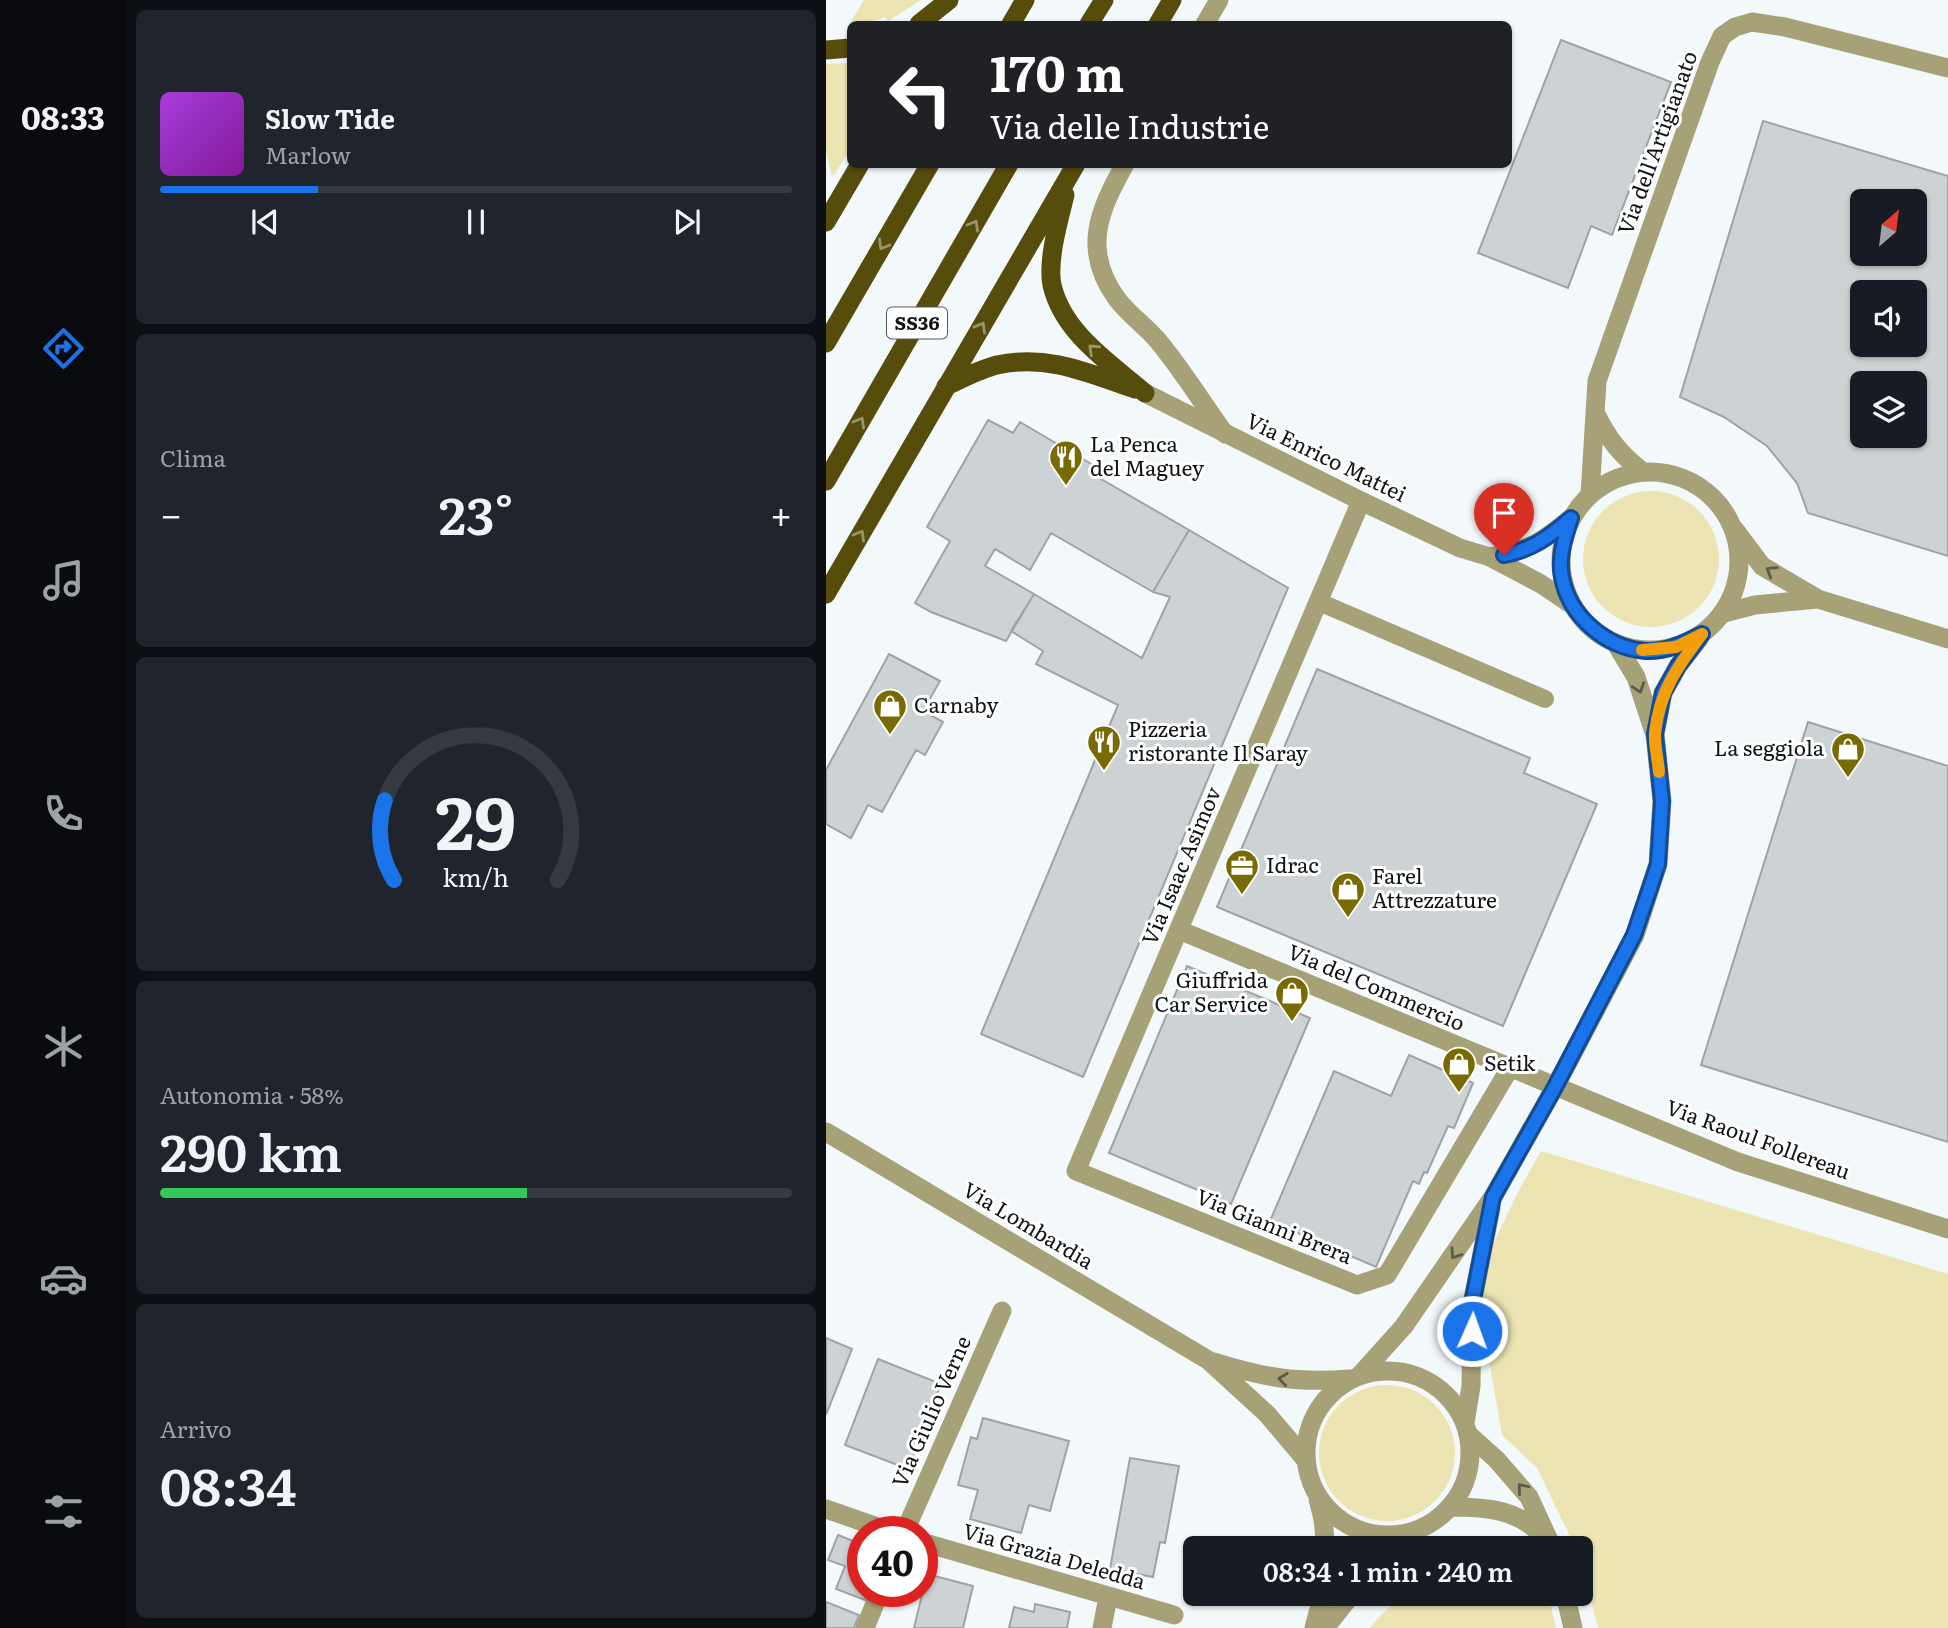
<!DOCTYPE html>
<html lang="it">
<head>
<meta charset="utf-8">
<style>
  :root { --surface:#171b24; --page:#20242c; --text:#f1f3f6; --muted:#9ea1a6; --line:#363941; --accent:#1a73e8 }
  body { margin:0; font-family:Literata,serif; background:var(--page); color:var(--text); height:100vh; display:flex; flex-direction:column; font-size:26px; white-space:nowrap }
  * { box-sizing:border-box; margin:0 }
  p { font-size:23px; color:var(--muted) }
  .icon { flex:none; width:38px; height:38px; fill:none; stroke:currentColor; stroke-width:2; stroke-linecap:round; stroke-linejoin:round }
  .map { position:relative; flex:1; overflow:hidden }
  .panel { display:flex; flex-direction:column; gap:10px; padding:10px; background:#0d0f14; width:700px }
  .panel>* { flex:none }
  .top-card { position:absolute; left:21px; top:21px; width:665px; height:147px; border-radius:10px; box-shadow:0 2px 5px #0004; background:#202124; color:#fff; overflow:hidden }
  .needle { width:46px; rotate:28deg }
  .tools { position:absolute; left:1024px; top:189px; display:grid; gap:14px }
  .tools a { display:grid; place-items:center; width:77px; height:77px; border-radius:10px; background:var(--surface); box-shadow:0 2px 5px #0004; font-size:35px }
  .speed { position:absolute; left:21px; top:1516px; display:flex; gap:14px; font-size:35px; font-weight:700; text-align:center }
  .speed>* { display:grid; place-content:center; width:91px; height:91px; border-radius:50%; background:var(--surface); box-shadow:0 2px 5px #0004; line-height:1 }
  .speed .limit { border:10px solid #d22; background:#fff; color:#111 }
  .pin { position:absolute; display:grid; place-items:center; width:60px; height:60px; color:#fff; margin:-72px -30px; border-radius:50% 50% 50% 0; rotate:-45deg; box-shadow:0 0 7px #0007 }
  .pin .icon { rotate:45deg }
  .me { position:absolute; width:77px; margin:-38px; rotate:2deg; stroke-linejoin:round; filter:drop-shadow(0 0 5px #0008) }
  .turn { display:flex; align-items:center; gap:24px; height:147px; padding:0 28px; font-size:32px }
  .turn .icon { width:91px; height:91px; stroke-width:2.5 }
  .turn b { display:block; font-size:49px; line-height:60px }
  .big { font-size:52px; font-weight:600; line-height:1.1 }
  .panel .card { flex:1; display:flex; flex-direction:column; justify-content:center; gap:10px; min-width:0; padding:0 24px; border-radius:10px; background:var(--page) }
  .panel .dial { align-items:center; gap:0 }
  .dial svg { height:182px; overflow:visible; fill:none; stroke:var(--line); stroke-width:7; stroke-linecap:round; text-anchor:middle }
  .dial text { fill:var(--text); stroke:none }
  .song { display:flex; align-items:center; gap:21px }
  .cover { width:84px; height:84px; border-radius:10px; background:linear-gradient(135deg,hsl(280 70% 55%),hsl(290 70% 35%)) }
  .played { height:7px; border-radius:4px; background:linear-gradient(90deg,var(--accent) 25%,var(--line) 25%) }
  .keys { display:flex; justify-content:space-around; direction:ltr }
  .heat { display:flex; justify-content:space-between; align-items:center; font-size:38px; direction:ltr }
  .charge { height:10px; border-radius:5px; background:linear-gradient(90deg,#34c759 58%,var(--line) 0) }
  .trip { position:absolute; left:357px; top:1536px; width:410px; height:70px; border-radius:10px; background:var(--surface); box-shadow:0 2px 5px #0004; font-weight:600; line-height:70px; text-align:center }
  main { display:flex; flex:1; min-height:0 }
  .tabs { display:flex; flex-direction:column; width:126px; justify-content:space-around; align-items:center; background:#090b0e; color:var(--muted) }
  .tabs .icon { width:49px; height:49px }
  .tabs .active { color:var(--accent) }
  .tabs b { font-size:32px; color:var(--text) }
  .map>svg:first-child { display:block }
  .green { fill:#ece5b3 }
  .building { fill:#cdd2d5; stroke:#9ea3a5; stroke-width:2; fill-rule:evenodd }
  .lines { fill:none; stroke-linecap:round; stroke-linejoin:round }
  .service { stroke:#a7a178; stroke-width:18 }
  .minor { stroke:#a7a178; stroke-width:19 }
  .tertiary { stroke:#a7a178; stroke-width:19 }
  .trunk { stroke:#564c0c; stroke-width:19 }
  .oneway { stroke:#9a946d }
  .oneway2 { stroke:#5c5a46 }
  .route-casing { stroke:#114b97; stroke-width:18 }
  .route { stroke:#1a73e8; stroke-width:12 }
  .slow { stroke:#f59e0b; stroke-width:12 }
  .labels { text-anchor:middle; stroke-width:6; stroke-linejoin:round; paint-order:stroke }
  .shield { fill:#fff; stroke:#58595a; stroke-width:2 }
  .shield-label { font-size:19px; font-weight:bold; fill:#101213 }
  .street-label { font-size:21px; fill:#101213; stroke:#fff }
  .poi-label { font-size:21px; fill:#101213; stroke:#fff; text-anchor:start }
</style>
</head>
<body>
<main>
<nav class="tabs">
<b>08:33</b>
<svg class="icon active" aria-label="directions" viewBox="0 0 24 24"><path d="M12 3l9 9-9 9-9-9zM9 14v-3h6M13 9l2 2-2 2"/></svg>
<svg class="icon" aria-label="music" viewBox="0 0 24 24"><path d="M9 18V5l10-2v13"/><circle cx="6" cy="18" r="3"/><circle cx="16" cy="16" r="3"/></svg>
<svg class="icon" aria-label="phone" viewBox="0 0 24 24"><path d="M5 4h4l2 5-3 2q2 4 5 5l2-3 5 2v4C11 20 4 13 5 4z"/></svg>
<svg class="icon" aria-label="climate" viewBox="0 0 24 24"><path d="M12 3v18M4 7l16 10M4 17L20 7"/></svg>
<svg class="icon" aria-label="car" viewBox="0 0 24 24"><path d="M5 17H2v-5l4-1 3-4h7l3 4 3 1v5h-3M9 17h6M6 11h13"/><circle cx="7" cy="17" r="2"/><circle cx="17" cy="17" r="2"/></svg>
<svg class="icon" aria-label="filters" viewBox="0 0 24 24"><path d="M4 7h16M4 17h16"/><circle cx="9" cy="7" r="2"/><circle cx="15" cy="17" r="2"/></svg>
</nav>
<section class="panel">
<div class="card">
<div class="song"><i class="cover"></i><div><b>Slow Tide</b><p>Marlow</p></div></div>
<div class="played"></div>
<div class="keys"><svg class="icon" aria-label="previous" viewBox="0 0 24 24"><path d="M18 5L8 12l10 7zM5 5v14"/></svg><svg class="icon" aria-label="pause" viewBox="0 0 24 24"><path d="M8 5v14M16 5v14"/></svg><svg class="icon" aria-label="next" viewBox="0 0 24 24"><path d="M6 5l10 7-10 7zM19 5v14"/></svg></div>
</div>
<div class="card"><p>Clima</p>
<div class="heat"><a>−</a><b class="big">23°</b><a>+</a></div>
</div>
<div class="card dial"><svg viewBox="0 0 100 80">
<path d="M14 69A42 42 0 1 1 86 69"/>
<path d="M14 69A42 42 0 0 1 10 34" stroke="#1a73e8"/>
<text x="50" y="56" font-size="32" font-weight="700">29</text>
<text x="50" y="72" font-size="11">km/h</text>
</svg></div>
<div class="card"><p>Autonomia · 58%</p><b class="big">290 km</b><div class="charge"></div></div>
<div class="card"><p>Arrivo</p><b class="big">08:34</b></div>
</section>
<div class="map">
<svg width="1122" height="1628" viewBox="0 0 1122 1628">
  <rect width="100%" height="100%" fill="#f3f8fb"/>
  <path class="green" d="M38 0H95L62 21 59 17 38 24H24V27L21 28Z
    M24 63V150L8 175 5 174 0 151V64Z
    M757 559a68 68 0 1 1 136 0a68 68 0 1 1-136 0Z
    M715 1151 1122 1274V1628H772L754 1562V1549H750L711 1468 676 1435 656 1320 658 1278 669 1240 693 1190Z
    M493 1453a68 68 0 1 1 136 0a68 68 0 1 1-136 0Z
    M635 1536 691 1544 696 1549H622Z
    M576 1594H722L730 1628H543Z"/>
  <path class="building" d="M735 40 845 82 786 235 765 226 742 288 652 253Z
    M937 121 1122 176V556L982 513 971 483 941 446 898 417 854 397ZM1036 201H1088V254H1036ZM1036 292H1088V345H1036ZM1036 383H1088V436H1036Z
    M162 420 187 433 194 422 267 465 263 472 363 530 327 592 225 533 204 570 169 549 159 566 208 594 180 641 105 612 89 603 124 541 101 527Z
    M363 530 462 588 257 1077 155 1034 292 705 210 664 217 651 185 631 208 594 316 658 344 597 327 592Z
    M63 654 114 681 97 711 117 722 99 755 90 750 56 812 42 805 25 838 0 824V770Z
    M491 669 704 758 698 773 771 804 677 1026 391 907Z
    M982 722 1122 766V1142L875 1065Z
    M361 966 484 1018 405 1204 283 1153Z
    M583 1055 647 1083 628 1128 622 1126 601 1173 598 1172 593 1184 587 1181 550 1267 444 1221 508 1071 565 1096Z
    M0 1338 26 1349 0 1415Z
    M52 1359 115 1384 82 1469 19 1445Z
    M157 1418 243 1441 224 1511 203 1505 195 1533 144 1519 152 1490 132 1485 145 1437 151 1439Z
    M304 1458 353 1466 339 1543 334 1542 327 1577 284 1569Z
    M12 1535 37 1545V1591H43L39 1600 10 1589 19 1566 2 1560Z
    M101 1574 147 1586 137 1628H88Z
    M0 1602 33 1615 28 1628H0Z
    M209 1604 244 1612 241 1628H183L188 1607 208 1612Z"/>
  <g class="lines">
    <path class="service" d="M493 602 719 699"/>
    <path class="minor" d="M379 24 393 0
      M299 164C272 212 256 251 291 299 303 315 321 327 333 342 357 371 377 404 399 434
      M770 414C782 439 795 455 817 472
      M764 495 771 381 884 62 896 36 909 27 926 22 959 27 1122 68
      M535 501 250 1171 531 1285 561 1275 684 1068
      M909 530 936 566 992 599 1122 639
      M898 613 929 605 992 599
      M353 930 912 1162 1122 1229
      M0 1509 63 1531
      M79 1531 176 1311
      M96 1542 348 1615
      M39 1628 54 1591
      M276 1628 282 1597"/>
    <path class="tertiary" d="M319 393 535 501 634 548 664 557 715 584 746 605
      M735 561a89 89 0 1 1 178 0a89 89 0 1 1-178 0Z
      M664 557C703 550 715 543 745 518
      M829 734 837 693 852 666 873 639
      M0 1132 382 1360 441 1414 479 1459
      M388 1362C440 1378 469 1383 524 1379
      M480 1453a82 82 0 1 1 164 0a82 82 0 1 1-164 0Z
      M534 1375 578 1326 667 1197 729 1087 809 935 832 864 836 801 829 735 810 677 790 644
      M639 1423 645 1386 646 1304 665 1208
      M642 1434 670 1459 703 1497 727 1549
      M492 1499 497 1519 500 1549
      M624 1507C660 1507 695 1509 719 1539
      M739 1594 747 1628
      M488 1628 497 1594
      M499 1628 526 1594"/>
    <path class="trunk" d="M93 24 123 0
      M185 24 199 0
      M263 24 278 0
      M332 24 346 0
      M0 50 24 48
      M239 195C233 219 221 261 226 285 237 333 284 363 319 393
      M0 222 34 164
      M0 343 104 164
      M120 386C136 379 154 369 171 365 221 354 262 373 309 389
      M0 481 183 164
      M0 594 250 164"/>
  </g>
  <defs><path id="oneway-chevron" d="M-2-3.5L2.5 0L-2 3.5" fill="none" stroke-width="1.6" stroke-linecap="round" stroke-linejoin="round" transform="scale(1.75)"/></defs>
  <g class="oneway">
    <use href="#oneway-chevron" transform="translate(148 225) rotate(-60)"/>
    <use href="#oneway-chevron" transform="translate(57 245) rotate(120)"/>
    <use href="#oneway-chevron" transform="translate(155 327) rotate(-60)"/>
    <use href="#oneway-chevron" transform="translate(267 349) rotate(-137)"/>
    <use href="#oneway-chevron" transform="translate(34 422) rotate(-60)"/>
    <use href="#oneway-chevron" transform="translate(34 535) rotate(-60)"/>
  </g>
  <g class="oneway2">
    <use href="#oneway-chevron" transform="translate(945 571) rotate(-148)"/>
    <use href="#oneway-chevron" transform="translate(813 688) rotate(71)"/>
    <use href="#oneway-chevron" transform="translate(629 1254) rotate(124)"/>
    <use href="#oneway-chevron" transform="translate(457 1379) rotate(-172)"/>
    <use href="#oneway-chevron" transform="translate(696 1488) rotate(-130)"/>
  </g>
  <g class="lines">
    <g class="route-casing">
      <path id="route" d="M646 1331V1304L667 1197 729 1087 808 935 824 888 832 864 836 801 829 734 837 693 852 666 876 634C858 643 840 652 820 651 780 648 743 616 736 577 732 556 739 537 745 518 724 536 706 550 678 555"/>
    </g>
    <use href="#route" class="route"/>
    <path class="slow" d="M816 650 850 647 876 634C852 666 833 692 829 733 828 745 832 759 833 772"/>
  </g>
  <defs>
    <g id="restaurant-pin" transform="scale(1.75)"><path d="M0 17L-7.5 6A9.5 9.5 0 1 1 7.5 6Z" fill="#786b04" stroke="#fff"/><path d="M-5-6h1v4h1v-4h1v4h1v-4h1v5L-1.5 .5V6h-2V.5L-5-1ZM5-6V6H3V1.5H1.5Q1.5-4 5-6Z" fill="#fff"/></g>
    <g id="shop-pin" transform="scale(1.75)"><path d="M0 17L-7.5 6A9.5 9.5 0 1 1 7.5 6Z" fill="#786b04" stroke="#fff"/><path d="M-5-2.5h2.3a2.7 3.5 0 0 1 5.4 0H5L5.5 6h-11ZM-1.5-2.5h3a1.5 2.3 0 0 0-3 0Z" fill="#fff"/></g>
    <g id="office-pin" transform="scale(1.75)"><path d="M0 17L-7.5 6A9.5 9.5 0 1 1 7.5 6Z" fill="#786b04" stroke="#fff"/><path d="M-6-3h4V-5.5h4V-3h4V5H-6ZM-1-4.5V-3h2v-1.5ZM-6 0V1H6V0Z" fill="#fff"/></g>
  </defs>
  <g fill-rule="evenodd">
    <use href="#restaurant-pin" x="240" y="457"/>
    <use href="#shop-pin" x="64" y="706"/>
    <use href="#restaurant-pin" x="278" y="742"/>
    <use href="#shop-pin" x="1022" y="749"/>
    <use href="#office-pin" x="416" y="866"/>
    <use href="#shop-pin" x="522" y="889"/>
    <use href="#shop-pin" x="466" y="993"/>
    <use href="#shop-pin" x="633" y="1064"/>
  </g>
  <g class="labels">
    <rect class="shield" x="61" y="307.5" width="60" height="31" rx="5"/>
    <g class="shield-label">
      <text x="91" y="330">SS36</text>
    </g>
    <g class="street-label">
      <text transform="translate(832 143) rotate(-70)" y="7">Via dell'Artigianato</text>
      <text transform="translate(500 458) rotate(26)" y="7">Via Enrico Mattei</text>
      <text transform="translate(356 866) rotate(-67)" y="7">Via Isaac Asimov</text>
      <text transform="translate(550 988) rotate(23)" y="7">Via del Commercio</text>
      <text transform="translate(932 1140) rotate(20)" y="7">Via Raoul Follereau</text>
      <text transform="translate(202 1226) rotate(31)" y="7">Via Lombardia</text>
      <text transform="translate(448 1227) rotate(22)" y="7">Via Gianni Brera</text>
      <text transform="translate(106 1412) rotate(-66)" y="7">Via Giulio Verne</text>
      <text transform="translate(228 1557) rotate(16)" y="7">Via Grazia Deledda</text>
    </g>
    <g class="poi-label">
      <text x="264" y="452">La Penca<tspan x="264" dy="24">del Maguey</tspan></text>
      <text x="88" y="713">Carnaby</text>
      <text x="302" y="737">Pizzeria<tspan x="302" dy="24">ristorante Il Saray</tspan></text>
      <text x="998" y="756" text-anchor="end">La seggiola</text>
      <text x="440" y="873">Idrac</text>
      <text x="546" y="884">Farel<tspan x="546" dy="24">Attrezzature</tspan></text>
      <text x="442" y="988" text-anchor="end">Giuffrida<tspan x="442" dy="24">Car Service</tspan></text>
      <text x="658" y="1071">Setik</text>
    </g>
  </g>
</svg>
<div class="tools">
<a><svg class="needle" viewBox="-14 -14 28 28"><path d="M0-13l5 13h-10z" fill="#e53935"/><path d="M0 13l5-13h-10z" fill="#9ea1a6"/></svg></a>
<a><svg class="icon" aria-label="sound" viewBox="0 0 24 24"><path d="M4 9h4l5-4v14l-5-4H4zM17 9q2 3 0 6"/></svg></a>
<a><svg class="icon" aria-label="layers" viewBox="0 0 24 24"><path d="M12 4l9 5-9 5-9-5zM3 14l9 5 9-5"/></svg></a>
</div>
<div class="speed"><div class="limit">40</div></div>
<div class="pin" style="left:678px;top:555px;background:#d93025"><svg class="icon" aria-label="arrive" viewBox="0 0 24 24"><path d="M6 21V4h12l-3 4 3 4H6"/></svg></div>
<svg class="me" style="left:646px;top:1331px" viewBox="-20 -20 40 40"><circle r="17" fill="#1a73e8" stroke="#fff" stroke-width="3"/><path d="M0-11L8 9 0 5-8 9z" fill="#fff"/></svg>
<div class="trip">08:34 · 1 min · 240 m</div>
<div class="top-card">
<div class="turn"><svg class="icon" aria-label="left" viewBox="0 0 24 24"><path d="M17 20v-9H6M10 6l-5 5 5 5"/></svg><div><b>170 m</b>Via delle Industrie</div></div>
</div>
</div>
</main>
</body>
</html>
